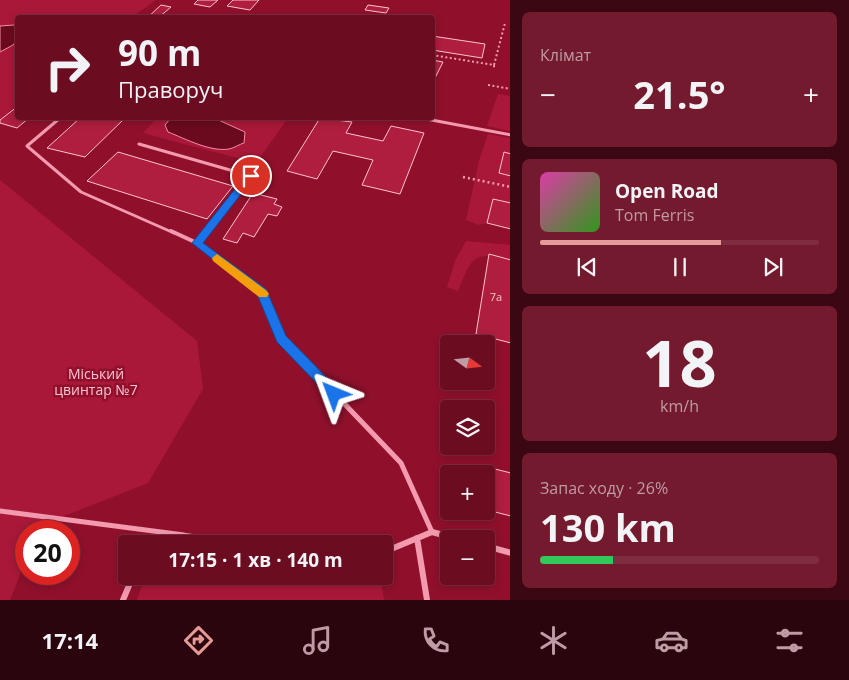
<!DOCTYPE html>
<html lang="uk">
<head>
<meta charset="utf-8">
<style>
  :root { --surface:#6c0c21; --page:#741a2e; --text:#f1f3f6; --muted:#be9ba5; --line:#7f2c3f; --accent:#e69b98 }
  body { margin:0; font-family:"Open Sans",sans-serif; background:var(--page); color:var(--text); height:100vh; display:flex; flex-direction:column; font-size:19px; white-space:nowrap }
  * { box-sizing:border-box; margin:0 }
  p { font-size:16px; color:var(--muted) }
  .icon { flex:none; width:28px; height:28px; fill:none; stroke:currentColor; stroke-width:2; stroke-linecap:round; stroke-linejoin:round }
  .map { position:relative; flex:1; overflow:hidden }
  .sheet { display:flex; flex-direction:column; gap:12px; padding:12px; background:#3b0712; width:339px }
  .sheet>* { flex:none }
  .hud { position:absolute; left:15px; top:15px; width:420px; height:105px; border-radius:5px; box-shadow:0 2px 8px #0003,0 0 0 1px var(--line); background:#6c0c21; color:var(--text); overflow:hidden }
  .needle { width:32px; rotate:105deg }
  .tools { position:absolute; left:440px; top:335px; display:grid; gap:10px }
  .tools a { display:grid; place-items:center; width:55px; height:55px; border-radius:5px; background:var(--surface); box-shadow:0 2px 8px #0003,0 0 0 1px var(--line); font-size:25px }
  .speed { position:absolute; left:15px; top:520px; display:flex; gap:10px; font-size:25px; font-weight:700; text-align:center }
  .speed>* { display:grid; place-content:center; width:65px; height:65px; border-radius:50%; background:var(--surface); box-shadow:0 2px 8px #0003,0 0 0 1px var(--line); line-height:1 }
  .speed .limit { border:8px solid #d22; background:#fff; color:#111 }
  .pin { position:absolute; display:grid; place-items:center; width:42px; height:42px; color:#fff; margin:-21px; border:2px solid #fff; border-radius:50%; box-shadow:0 1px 5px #0007 }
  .me { position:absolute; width:55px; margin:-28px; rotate:316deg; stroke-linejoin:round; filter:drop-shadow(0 0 4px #0008) }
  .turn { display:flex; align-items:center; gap:18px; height:105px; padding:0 20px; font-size:22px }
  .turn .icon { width:65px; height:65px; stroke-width:2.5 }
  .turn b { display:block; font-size:35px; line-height:42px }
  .big { font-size:38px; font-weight:700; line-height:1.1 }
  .sheet .widget { flex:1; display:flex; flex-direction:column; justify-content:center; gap:8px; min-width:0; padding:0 18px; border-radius:8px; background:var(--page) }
  .sheet .dial { align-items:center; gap:0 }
  .dial b { font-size:65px; line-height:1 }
  .song { display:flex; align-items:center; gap:15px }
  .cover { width:60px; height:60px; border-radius:8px; background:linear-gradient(135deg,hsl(320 70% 55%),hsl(110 70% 35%)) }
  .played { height:5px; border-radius:2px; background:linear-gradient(90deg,var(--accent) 65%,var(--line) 65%) }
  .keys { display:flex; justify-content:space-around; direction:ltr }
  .heat { display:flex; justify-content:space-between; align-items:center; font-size:28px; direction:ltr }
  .charge { height:8px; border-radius:4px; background:linear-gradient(90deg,#34c759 26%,var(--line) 0) }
  .trip { position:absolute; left:118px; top:535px; width:275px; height:50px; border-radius:5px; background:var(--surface); box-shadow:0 2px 8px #0003,0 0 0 1px var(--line); font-weight:700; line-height:50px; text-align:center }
  .tabs { display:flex; height:80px; justify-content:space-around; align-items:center; background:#2b050d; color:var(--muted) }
  .tabs .icon { width:35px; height:35px }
  .tabs .selected { color:var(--accent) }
  .tabs b { font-size:22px; color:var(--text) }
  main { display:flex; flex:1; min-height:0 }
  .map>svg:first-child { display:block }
  .green { fill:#aa1839 }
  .water { fill:#6b0a1e; stroke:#f68ca6 }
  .building { fill:#af1e3e; stroke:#fdc2d0 }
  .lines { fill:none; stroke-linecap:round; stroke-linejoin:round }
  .path-far1 { stroke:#f39aaf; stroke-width:2; stroke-dasharray:2 2.5; stroke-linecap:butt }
  .path { stroke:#f39aaf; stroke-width:2.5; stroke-dasharray:2 3; stroke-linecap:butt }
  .service-far2 { stroke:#f39aaf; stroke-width:3 }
  .service-far1 { stroke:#f39aaf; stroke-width:4 }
  .service { stroke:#f39aaf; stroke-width:5 }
  .minor { stroke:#f39aaf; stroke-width:6 }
  .route { fill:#1a73e8; stroke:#114b97 }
  .slow { fill:#f59e0b }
  .labels { text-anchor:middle; stroke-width:5; stroke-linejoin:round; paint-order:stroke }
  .number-label { font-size:11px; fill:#ebc7cf }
  .park-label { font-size:14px; fill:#fdc2d0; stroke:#90102c }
</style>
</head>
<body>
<main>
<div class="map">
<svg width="511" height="600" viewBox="0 0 511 600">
  <rect width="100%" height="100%" fill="#90102c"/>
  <path class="green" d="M0 0H156L132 17 18 18 17 105 0 119Z
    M498 94 510 96V131L487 126Z
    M157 118H288L256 163 143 133Z
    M488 134 510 138V203L493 199 487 223 479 225 466 220 479 161Z
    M0 180 197 341 203 389 148 483 39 526 37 531H26V559L10 600H0Z
    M466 241 510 245V260C472 250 472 258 458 291L447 287 455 261Z
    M145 576H322L381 580 384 600H137Z"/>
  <path class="water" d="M14 25 17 29V40L13 45 0 52V26Z
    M171 118H214L245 132 244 143C240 144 234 148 229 149 210 152 186 139 168 132L165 125Z"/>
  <path class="building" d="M198 0H218L210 7 194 4Z
    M233 0H259L250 10 227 6Z
    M161 5 171 7 158 18H147Z
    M368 5 389 8 386 13 365 10Z
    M432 36 485 44 482 58 432 50Z
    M432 60 443 62 435 78 432 77Z
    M18 106V118H29L17 128 0 123V120Z
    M80 118H125L85 157 47 148Z
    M320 118 352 122 346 133 383 141 391 126 424 133 400 194 362 185 373 160 333 151 317 179 287 171Z
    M118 152 233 186 207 219 87 181Z
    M504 152 511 154V176L499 173Z
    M253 193 277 199 274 204 282 207 277 216 268 214 254 237 243 233 237 243 223 239Z
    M493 199 511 203V229L487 223Z
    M489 254 511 260V343L476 334Z
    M487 467 511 473V516L487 510Z"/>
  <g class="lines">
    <path class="path-far1" d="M384 18 386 14
      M432 55 494 65V68
      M494 65 505 23
      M488 85 511 89"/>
    <path class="path" d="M463 177 511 187"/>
    <path class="service-far2" d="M60 118 27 146 81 192 174 233
      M421 118 511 135
      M139 144 251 176 205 233"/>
    <path class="service-far1" d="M171 231 197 243 262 292 281 338 336 396
      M197 243 206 231"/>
    <path class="service" d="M335 394 401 463 432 532
      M0 511 184 535"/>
    <path class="minor" d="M417 538 427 600
      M165 544 186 536 237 544
      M486 546 511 553
      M384 552 432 532 458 539
      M123 600 133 576"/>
  </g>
  <path class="route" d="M251 173 255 176 203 243 266 289 286 336 339 390 341 394 339 397 334 399 330 397 277 342 257 294 192 243 247 174Z"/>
  <path class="slow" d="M217 254 267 291 269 294 267 297H259L213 261 212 258Z"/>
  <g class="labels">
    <g class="number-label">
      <text x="496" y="301">7а</text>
    </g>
    <g class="park-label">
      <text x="96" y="379">Міський<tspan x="96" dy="16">цвинтар №7</tspan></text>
    </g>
  </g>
</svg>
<div class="tools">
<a><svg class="needle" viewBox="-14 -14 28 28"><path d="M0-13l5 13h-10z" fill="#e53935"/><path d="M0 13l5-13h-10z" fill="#be9ba5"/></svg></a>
<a><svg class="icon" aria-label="layers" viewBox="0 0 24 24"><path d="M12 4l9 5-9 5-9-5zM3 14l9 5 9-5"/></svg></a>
<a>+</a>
<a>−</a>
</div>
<div class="speed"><div class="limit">20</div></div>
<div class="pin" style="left:251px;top:176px;background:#d93025"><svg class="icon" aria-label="arrive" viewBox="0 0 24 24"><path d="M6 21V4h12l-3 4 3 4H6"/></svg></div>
<svg class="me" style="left:334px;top:394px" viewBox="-20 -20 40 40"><path d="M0-17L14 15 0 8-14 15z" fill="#1a73e8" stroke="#fff" stroke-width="4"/></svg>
<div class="trip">17:15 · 1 хв · 140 m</div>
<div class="hud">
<div class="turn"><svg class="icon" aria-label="right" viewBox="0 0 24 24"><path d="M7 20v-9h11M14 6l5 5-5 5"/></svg><div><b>90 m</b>Праворуч</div></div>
</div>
</div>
<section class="sheet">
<div class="widget"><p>Клімат</p>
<div class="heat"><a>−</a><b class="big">21.5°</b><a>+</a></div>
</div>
<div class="widget">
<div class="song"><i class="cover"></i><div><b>Open Road</b><p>Tom Ferris</p></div></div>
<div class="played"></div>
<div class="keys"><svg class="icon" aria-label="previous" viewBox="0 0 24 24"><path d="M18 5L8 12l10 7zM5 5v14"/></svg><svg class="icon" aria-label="pause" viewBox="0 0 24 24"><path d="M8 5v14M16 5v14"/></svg><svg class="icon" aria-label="next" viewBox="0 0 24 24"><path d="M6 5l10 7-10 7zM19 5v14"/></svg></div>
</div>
<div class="widget dial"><b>18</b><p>km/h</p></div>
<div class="widget"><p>Запас ходу · 26%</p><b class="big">130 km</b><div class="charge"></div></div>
</section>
</main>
<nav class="tabs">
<b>17:14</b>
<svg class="icon selected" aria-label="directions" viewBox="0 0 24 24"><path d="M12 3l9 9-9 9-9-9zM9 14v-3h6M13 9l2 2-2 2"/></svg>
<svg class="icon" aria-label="music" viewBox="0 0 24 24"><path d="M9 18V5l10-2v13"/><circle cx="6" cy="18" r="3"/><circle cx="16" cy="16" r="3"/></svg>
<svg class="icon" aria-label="phone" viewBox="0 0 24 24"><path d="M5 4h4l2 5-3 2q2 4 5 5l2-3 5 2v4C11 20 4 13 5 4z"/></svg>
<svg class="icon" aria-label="climate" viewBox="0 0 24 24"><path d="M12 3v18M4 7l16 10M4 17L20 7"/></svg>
<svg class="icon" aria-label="car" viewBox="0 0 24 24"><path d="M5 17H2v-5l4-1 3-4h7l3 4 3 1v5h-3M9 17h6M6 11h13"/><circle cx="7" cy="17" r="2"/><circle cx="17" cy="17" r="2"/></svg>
<svg class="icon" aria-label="filters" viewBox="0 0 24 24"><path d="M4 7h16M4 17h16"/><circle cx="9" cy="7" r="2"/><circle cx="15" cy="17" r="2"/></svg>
</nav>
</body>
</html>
